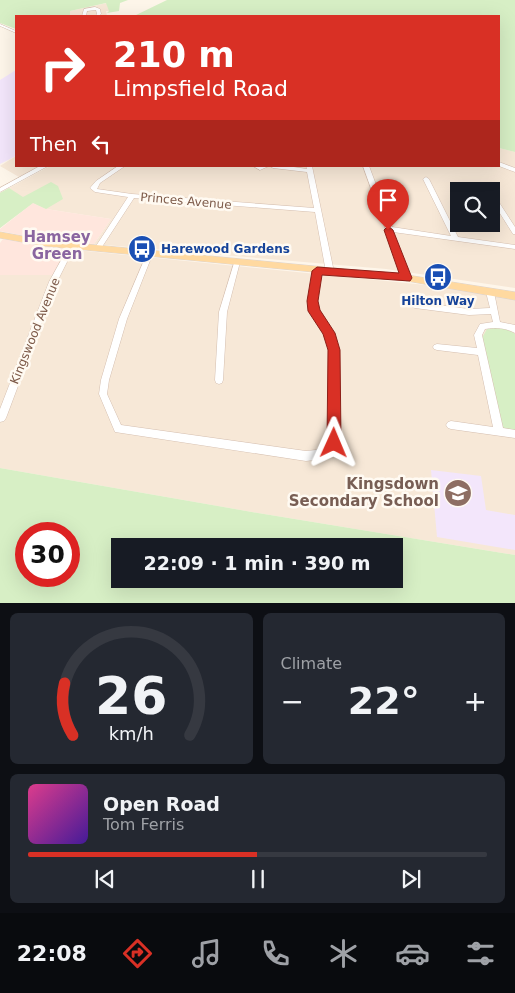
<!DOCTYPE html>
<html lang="en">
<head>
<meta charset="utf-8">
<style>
  :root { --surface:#171b24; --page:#242831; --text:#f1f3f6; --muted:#9ea1a6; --line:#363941; --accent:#d93025 }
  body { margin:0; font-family:"DejaVu Sans",sans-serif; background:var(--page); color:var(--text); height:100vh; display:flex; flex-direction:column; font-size:19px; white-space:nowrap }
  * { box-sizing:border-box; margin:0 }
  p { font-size:16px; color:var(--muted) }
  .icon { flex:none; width:28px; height:28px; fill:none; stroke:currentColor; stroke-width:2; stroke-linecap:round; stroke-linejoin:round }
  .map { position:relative; height:603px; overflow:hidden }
  .drawer { display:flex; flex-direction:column; gap:10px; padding:10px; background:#0d0f14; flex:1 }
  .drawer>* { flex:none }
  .hud { position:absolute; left:15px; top:15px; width:485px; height:152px; border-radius:0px; box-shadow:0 5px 20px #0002; background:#d93025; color:#fff; overflow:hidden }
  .controls { position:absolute; left:450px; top:182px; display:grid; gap:10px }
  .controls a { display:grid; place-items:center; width:50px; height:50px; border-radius:0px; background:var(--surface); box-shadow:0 5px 20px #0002; font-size:25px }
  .speed { position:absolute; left:15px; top:522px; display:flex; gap:10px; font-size:25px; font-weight:700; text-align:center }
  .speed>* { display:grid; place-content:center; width:65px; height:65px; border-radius:50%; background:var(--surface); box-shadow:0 5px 20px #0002; line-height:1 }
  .speed .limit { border:8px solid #d22; background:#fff; color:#111 }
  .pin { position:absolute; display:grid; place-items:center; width:42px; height:42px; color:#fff; margin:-51px -21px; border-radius:50% 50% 50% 0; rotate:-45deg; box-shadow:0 0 5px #0007 }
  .pin .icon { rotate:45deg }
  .me { position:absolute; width:55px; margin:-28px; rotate:1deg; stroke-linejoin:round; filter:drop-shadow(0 0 4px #0008) }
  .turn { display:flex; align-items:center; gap:18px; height:105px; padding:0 15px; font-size:22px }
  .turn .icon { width:65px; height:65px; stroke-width:2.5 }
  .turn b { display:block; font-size:35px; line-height:42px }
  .then { display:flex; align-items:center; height:48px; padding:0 15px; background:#0003; gap:10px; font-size:19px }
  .big { font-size:38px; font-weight:700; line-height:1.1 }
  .drawer .card { flex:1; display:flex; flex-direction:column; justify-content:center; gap:8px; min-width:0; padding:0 18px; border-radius:8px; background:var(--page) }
  .drawer .dial { align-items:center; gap:0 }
  .dial svg { height:130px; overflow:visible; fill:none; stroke:var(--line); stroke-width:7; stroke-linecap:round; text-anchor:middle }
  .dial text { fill:var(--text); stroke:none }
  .song { display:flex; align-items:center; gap:15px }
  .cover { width:60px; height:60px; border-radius:8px; background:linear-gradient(135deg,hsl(330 70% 55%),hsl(260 70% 35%)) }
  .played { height:5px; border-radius:2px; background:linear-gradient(90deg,var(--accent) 50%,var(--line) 50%) }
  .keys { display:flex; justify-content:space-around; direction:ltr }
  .heat { display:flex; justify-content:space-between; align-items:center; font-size:28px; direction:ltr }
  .drawer .tiles { flex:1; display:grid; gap:10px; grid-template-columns:1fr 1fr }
  .card:last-child { grid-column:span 2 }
  .trip { position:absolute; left:111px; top:538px; width:292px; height:50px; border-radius:0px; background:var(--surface); box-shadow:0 5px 20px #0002; font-weight:700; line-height:50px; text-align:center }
  .dock { display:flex; height:80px; justify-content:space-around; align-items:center; background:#090b0e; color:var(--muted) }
  .dock .icon { width:35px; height:35px }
  .dock .selected { color:var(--accent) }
  .dock b { font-size:22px; color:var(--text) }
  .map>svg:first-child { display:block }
  .residential { fill:#f7e8d7; fill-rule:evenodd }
  .commercial { fill:#ffe6dd }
  .education { fill:#f3e6fb }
  .green { fill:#d7efc5; fill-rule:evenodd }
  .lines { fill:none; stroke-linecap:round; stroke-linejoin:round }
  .minor-casing { stroke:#d5bfb0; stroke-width:1 }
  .major-casing { stroke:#ddd4d0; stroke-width:1 }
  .minor { fill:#fff; fill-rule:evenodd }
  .major { fill:#ffd9a0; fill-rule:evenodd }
  .route { fill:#d93025; stroke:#8d1f18 }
  .labels { text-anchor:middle; stroke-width:5; stroke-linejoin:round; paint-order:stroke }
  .street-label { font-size:12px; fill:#7d5a49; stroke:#fffaf2 }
  .transit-label { font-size:12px; font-weight:bold; fill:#164399; stroke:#fffaf2; text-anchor:start }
  .quarter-label { font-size:15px; font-weight:bold; fill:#8a65a0; stroke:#fffaf2 }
  .near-education-label { font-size:15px; font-weight:bold; fill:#785e54; stroke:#fffaf2; text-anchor:end }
</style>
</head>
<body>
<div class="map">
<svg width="515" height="603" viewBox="0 0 515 603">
  <rect width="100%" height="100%" fill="#fef6ea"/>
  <path class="residential" d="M107 3 110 11H106L107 16H70V11Z
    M499 148 515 152V288L386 269 94 244 111 219 46 209 33 203 0 228V193L50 166H499ZM459 191H491V224H459Z
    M16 156V166H40L19 177 0 166Z
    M66 249 436 286 515 298V555L258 513 0 468V275H53Z"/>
  <path class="commercial" d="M33 203 46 209 111 219 94 244 49 241 0 231V229Z
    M3 239 55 248 66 249 53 275H0V243Z"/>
  <path class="education" d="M16 70V156L0 164V80Z
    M431 470 481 476 486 510 515 515V550L437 537Z"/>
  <path class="green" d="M0 0H128L120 3 119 11 107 13 109 11 106 3 70 11V16H16V29L0 23Z
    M167 0H515V152L499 148V16H134Z
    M51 182 58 186 63 199 46 209 33 203 0 228V193L9 188 23 197Z
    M498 327 510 330 515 334V431L507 430 500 426 482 338 487 329Z
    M0 468 258 513 515 555V603H0ZM26 534H69V576H26ZM120 546H395V579H120Z"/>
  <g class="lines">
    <g class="minor-casing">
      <path id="minor" d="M95 7 100 9 101 14 99 16H95L97 14 96 10 87 11 86 16H82L84 9Z
        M0 24 16 31V33L0 26Z
        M499 162 515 168V172L499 166Z
        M40 166H48L0 192V188Z
        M118 166H125L100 183 97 189 132 194 314 208 307 172 273 168 270 166H287L307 169 306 166H312L334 272 330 275 326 272 315 212 134 198 100 250H96L95 248 96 246 128 197 95 192 90 188 96 181Z
        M253 166H269L260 170Z
        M363 166H369L392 227 451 236 423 179 426 177 429 179 458 237 515 245V249L393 232 411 278 407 281 404 280Z
        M491 192 493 193 515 227V234H513L491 199Z
        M70 244H74L75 246 57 282 6 418 4 421 0 422V409L49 282Z
        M148 251H152L153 253 127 319 109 380 107 394 121 425 306 451 316 450 329 441 330 351 325 334 310 311 308 301 313 271 317 268 321 271 316 301 318 310 333 333 338 351 339 443C333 454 318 460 306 461L115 432 99 394 101 380 119 319Z
        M235 260H239L240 262 227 312 223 380 222 383 219 384 216 383 215 380 219 312Z
        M490 289 494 292 500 322 515 325V333C505 328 497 327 485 329L482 335 503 428 515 430V438L451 429 448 428 446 425 448 422 451 421 493 427 478 355 437 350 434 349 433 347 434 345 437 344 477 348 474 335 480 324 493 322 491 314 469 315 415 308 412 307 411 305 412 303 415 302 469 309 490 308 486 292Z"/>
    </g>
    <g class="major-casing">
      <path id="major" d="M0 232 44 240 407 275 515 292V300L407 281 44 246 0 238Z"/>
    </g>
    <use href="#minor" class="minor"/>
    <use href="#major" class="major"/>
  </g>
  <path class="route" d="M388 226 393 230 412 278 410 281 322 275 318 301 320 310 335 333 340 350 341 443 339 448 334 450 329 448 327 443 328 350 323 334 308 311 307 301 312 271 317 267 399 273 384 230Z"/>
  <defs>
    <g id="bus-disc" transform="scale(1.4375)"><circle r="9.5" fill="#1a4fb4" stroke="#fffaf2"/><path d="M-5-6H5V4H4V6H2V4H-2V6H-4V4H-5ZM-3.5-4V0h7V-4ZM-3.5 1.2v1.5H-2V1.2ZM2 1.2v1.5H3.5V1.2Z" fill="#fff"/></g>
    <g id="school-disc" transform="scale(1.4375)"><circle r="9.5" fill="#8d6e63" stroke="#fffaf2"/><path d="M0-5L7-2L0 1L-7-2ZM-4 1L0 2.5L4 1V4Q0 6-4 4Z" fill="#fff"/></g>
  </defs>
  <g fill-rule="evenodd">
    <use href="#bus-disc" x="142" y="249"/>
    <use href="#bus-disc" x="438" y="277"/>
    <use href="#school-disc" x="458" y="493"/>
  </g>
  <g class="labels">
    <g class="street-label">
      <text transform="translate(186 201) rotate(5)" y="4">Princes Avenue</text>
      <text transform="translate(35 331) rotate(-68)" y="4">Kingswood Avenue</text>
    </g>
    <g class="transit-label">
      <text x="161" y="253">Harewood Gardens</text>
      <text x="438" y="305" text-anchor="middle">Hilton Way</text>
    </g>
    <g class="quarter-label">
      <text x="57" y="242">Hamsey<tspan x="57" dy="17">Green</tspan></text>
    </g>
    <g class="near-education-label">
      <text x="439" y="489">Kingsdown<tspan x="439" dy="17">Secondary School</tspan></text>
    </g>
  </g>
</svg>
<div class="controls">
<a><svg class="icon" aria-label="search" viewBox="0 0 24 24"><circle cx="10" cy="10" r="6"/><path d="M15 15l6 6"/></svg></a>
</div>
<div class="speed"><div class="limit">30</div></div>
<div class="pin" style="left:388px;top:230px;background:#d93025"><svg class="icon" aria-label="arrive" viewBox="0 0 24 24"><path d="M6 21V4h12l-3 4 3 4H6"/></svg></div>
<svg class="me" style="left:334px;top:443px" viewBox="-20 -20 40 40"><path d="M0-17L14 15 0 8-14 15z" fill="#d93025" stroke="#fff" stroke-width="4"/></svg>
<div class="trip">22:09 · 1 min · 390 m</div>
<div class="hud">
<div class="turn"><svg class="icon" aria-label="right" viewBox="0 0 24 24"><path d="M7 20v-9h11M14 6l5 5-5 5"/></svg><div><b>210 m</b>Limpsfield Road</div></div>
<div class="then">Then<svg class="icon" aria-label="left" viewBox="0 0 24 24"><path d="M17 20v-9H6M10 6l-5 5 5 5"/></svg></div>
</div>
</div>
<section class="drawer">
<div class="tiles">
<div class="card dial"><svg viewBox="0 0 100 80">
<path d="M14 69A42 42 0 1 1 86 69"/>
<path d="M14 69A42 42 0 0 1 9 37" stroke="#d93025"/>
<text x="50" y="56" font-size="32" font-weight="700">26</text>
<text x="50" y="72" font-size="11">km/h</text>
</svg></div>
<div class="card"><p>Climate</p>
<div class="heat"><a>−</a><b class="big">22°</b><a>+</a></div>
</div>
<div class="card">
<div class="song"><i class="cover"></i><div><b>Open Road</b><p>Tom Ferris</p></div></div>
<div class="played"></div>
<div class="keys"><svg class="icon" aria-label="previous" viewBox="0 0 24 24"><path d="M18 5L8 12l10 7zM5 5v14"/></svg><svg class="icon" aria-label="pause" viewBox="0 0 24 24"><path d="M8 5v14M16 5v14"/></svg><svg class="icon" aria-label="next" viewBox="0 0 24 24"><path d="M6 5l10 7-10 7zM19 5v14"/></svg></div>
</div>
</div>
</section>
<nav class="dock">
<b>22:08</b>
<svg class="icon selected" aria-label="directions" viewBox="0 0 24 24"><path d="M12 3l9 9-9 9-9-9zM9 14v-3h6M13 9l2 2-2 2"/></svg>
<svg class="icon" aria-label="music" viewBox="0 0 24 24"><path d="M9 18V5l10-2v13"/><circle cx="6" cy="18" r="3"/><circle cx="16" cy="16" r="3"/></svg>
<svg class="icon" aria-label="phone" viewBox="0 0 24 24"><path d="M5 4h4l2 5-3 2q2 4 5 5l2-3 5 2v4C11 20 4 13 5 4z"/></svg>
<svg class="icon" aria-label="climate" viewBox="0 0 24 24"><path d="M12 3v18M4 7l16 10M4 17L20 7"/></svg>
<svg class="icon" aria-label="car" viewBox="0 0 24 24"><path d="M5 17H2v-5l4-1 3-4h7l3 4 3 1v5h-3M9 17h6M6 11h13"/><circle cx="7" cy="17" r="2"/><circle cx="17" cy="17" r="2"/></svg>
<svg class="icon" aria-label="filters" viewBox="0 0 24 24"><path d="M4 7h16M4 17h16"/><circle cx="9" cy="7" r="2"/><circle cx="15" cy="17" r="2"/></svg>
</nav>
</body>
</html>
